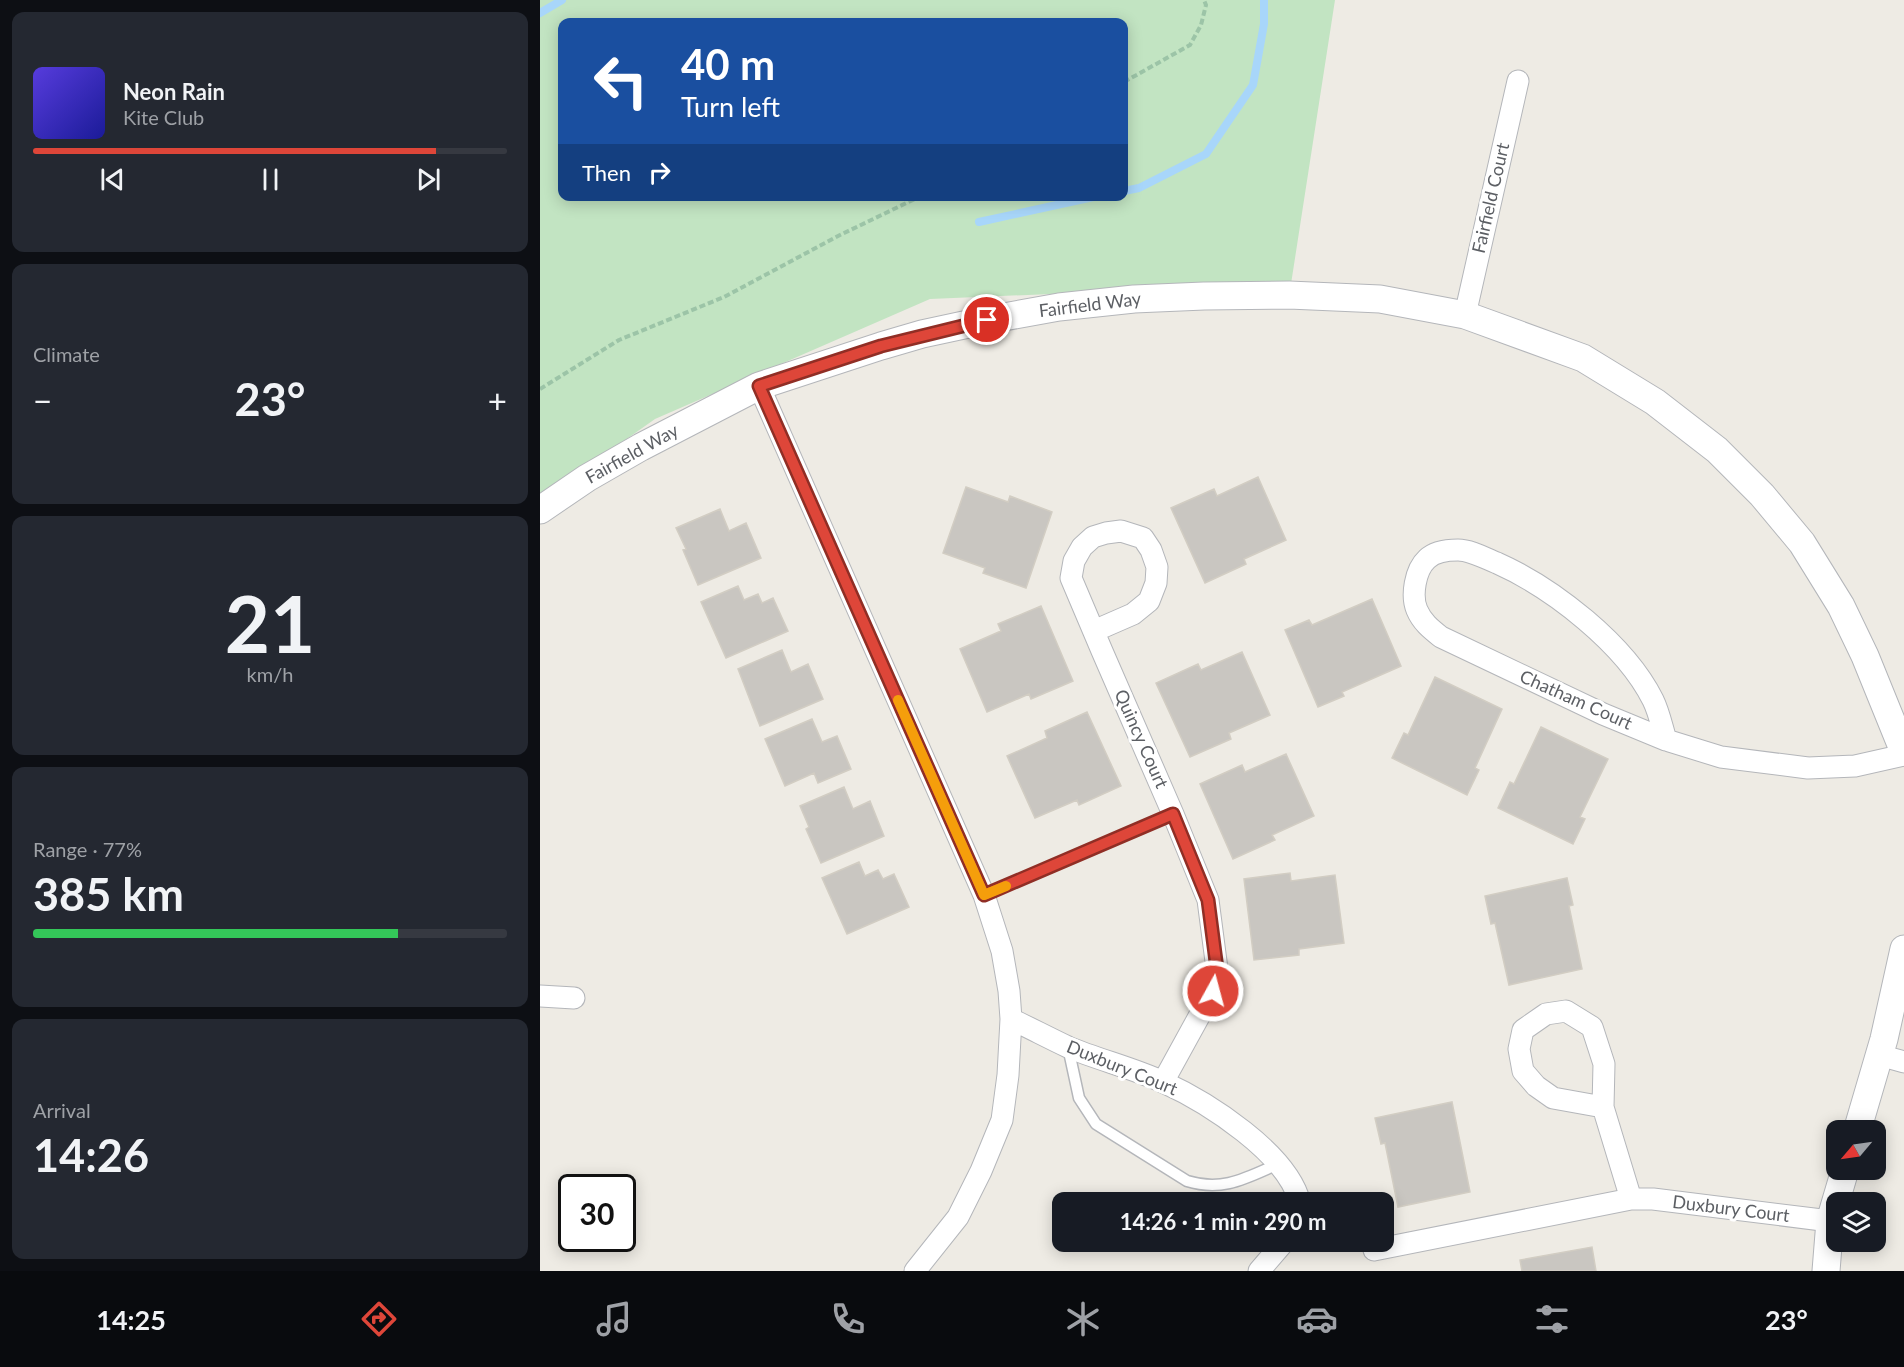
<!DOCTYPE html>
<html lang="en">
<head>
<meta charset="utf-8">
<style>
  :root { --surface:#171b24; --page:#242831; --text:#f1f3f6; --muted:#9ea1a6; --line:#363941; --accent:#de4639 }
  body { margin:0; font-family:Lato,sans-serif; background:var(--page); color:var(--text); height:100vh; display:flex; flex-direction:column; font-size:22px; white-space:nowrap }
  * { box-sizing:border-box; margin:0 }
  p { font-size:20px; color:var(--muted) }
  .icon { flex:none; width:33px; height:33px; fill:none; stroke:currentColor; stroke-width:2; stroke-linecap:round; stroke-linejoin:round }
  .map { position:relative; flex:1; overflow:hidden }
  .drawer { display:flex; flex-direction:column; gap:12px; padding:12px; background:#0d0f14; width:540px }
  .drawer>* { flex:none }
  .banner { position:absolute; left:18px; top:18px; width:570px; height:183px; border-radius:12px; box-shadow:0 3px 15px #0003; background:#1a4fa0; color:#fff; overflow:hidden }
  .needle { width:39px; rotate:241deg }
  .fabs { position:absolute; left:1286px; top:1120px; display:grid; gap:12px }
  .fabs a { display:grid; place-items:center; width:60px; height:60px; border-radius:12px; background:var(--surface); box-shadow:0 3px 15px #0003; font-size:30px }
  .speed { position:absolute; left:18px; top:1174px; display:flex; gap:12px; font-size:30px; font-weight:700; text-align:center }
  .speed>* { display:grid; place-content:center; width:78px; height:78px; border-radius:50%; background:var(--surface); box-shadow:0 3px 15px #0003; line-height:1 }
  .speed .limit { border:3px solid #111; border-radius:9px; background:#fff; color:#111 }
  .pin { position:absolute; display:grid; place-items:center; width:51px; height:51px; color:#fff; margin:-26px; border:3px solid #fff; border-radius:50%; box-shadow:0 2px 6px #0007 }
  .me { position:absolute; width:66px; margin:-33px; rotate:7deg; stroke-linejoin:round; filter:drop-shadow(0 0 4px #0008) }
  .turn { display:flex; align-items:center; gap:21px; height:126px; padding:0 24px; font-size:27px }
  .turn .icon { width:78px; height:78px; stroke-width:2.5 }
  .turn b { display:block; font-size:42px; line-height:51px }
  .then { display:flex; align-items:center; height:57px; padding:0 24px; background:#0003; gap:12px; font-size:22px }
  .big { font-size:45px; font-weight:700; line-height:1.1 }
  .drawer .tile { flex:1; display:flex; flex-direction:column; justify-content:center; gap:9px; min-width:0; padding:0 21px; border-radius:12px; background:var(--page) }
  .drawer .dial { align-items:center; gap:0 }
  .dial b { font-size:78px; line-height:1 }
  .song { display:flex; align-items:center; gap:18px }
  .cover { width:72px; height:72px; border-radius:9px; background:linear-gradient(135deg,hsl(250 70% 55%),hsl(240 70% 35%)) }
  .played { height:6px; border-radius:3px; background:linear-gradient(90deg,var(--accent) 85%,var(--line) 85%) }
  .keys { display:flex; justify-content:space-around; direction:ltr }
  .heat { display:flex; justify-content:space-between; align-items:center; font-size:33px; direction:ltr }
  .charge { height:9px; border-radius:4px; background:linear-gradient(90deg,#34c759 77%,var(--line) 0) }
  .trip { position:absolute; left:512px; top:1192px; width:342px; height:60px; border-radius:12px; background:var(--surface); box-shadow:0 3px 15px #0003; font-weight:700; line-height:60px; text-align:center }
  .tab-bar { display:flex; height:96px; justify-content:space-around; align-items:center; background:#090b0e; color:var(--muted) }
  .tab-bar .icon { width:42px; height:42px }
  .tab-bar .active { color:var(--accent) }
  .tab-bar b { font-size:27px; color:var(--text) }
  main { display:flex; flex:1; min-height:0 }
  .map>svg:first-child { display:block }
  .green { fill:#c2e4c2; fill-rule:evenodd }
  .lines { fill:none; stroke-linecap:round; stroke-linejoin:round }
  .stream { stroke:#a8d6fa; stroke-width:8 }
  .building { fill:#c9c6c1; stroke:#d2cdc3; stroke-width:1.5 }
  .service-casing { stroke:#b4b6ba; stroke-width:13 }
  .minor-casing { stroke:#b4b6ba; stroke-width:23 }
  .tertiary-casing { stroke:#b4b6ba; stroke-width:29 }
  .path { stroke:#9cc4a7; stroke-width:4; stroke-dasharray:6 3; stroke-linecap:butt }
  .service { stroke:#fff; stroke-width:10 }
  .minor { stroke:#fff; stroke-width:21 }
  .tertiary { stroke:#fff; stroke-width:27 }
  .route-casing { stroke:#902e25; stroke-width:15 }
  .route { stroke:#de4639; stroke-width:10 }
  .slow { stroke:#f59e0b; stroke-width:10 }
  .labels { text-anchor:middle; stroke-width:6; stroke-linejoin:round; paint-order:stroke }
  .street-label { font-size:18px; fill:#5c5f64; stroke:#fff }
</style>
</head>
<body>
<main>
<section class="drawer">
<div class="tile">
<div class="song"><i class="cover"></i><div><b>Neon Rain</b><p>Kite Club</p></div></div>
<div class="played"></div>
<div class="keys"><svg class="icon" aria-label="previous" viewBox="0 0 24 24"><path d="M18 5L8 12l10 7zM5 5v14"/></svg><svg class="icon" aria-label="pause" viewBox="0 0 24 24"><path d="M8 5v14M16 5v14"/></svg><svg class="icon" aria-label="next" viewBox="0 0 24 24"><path d="M6 5l10 7-10 7zM19 5v14"/></svg></div>
</div>
<div class="tile"><p>Climate</p>
<div class="heat"><a>−</a><b class="big">23°</b><a>+</a></div>
</div>
<div class="tile dial"><b>21</b><p>km/h</p></div>
<div class="tile"><p>Range · 77%</p><b class="big">385 km</b><div class="charge"></div></div>
<div class="tile"><p>Arrival</p><b class="big">14:26</b></div>
</section>
<div class="map">
<svg width="1364" height="1271" viewBox="0 0 1364 1271">
  <rect width="100%" height="100%" fill="#eeebe4"/>
  <path class="green" d="M0 0H795L751 284 390 299 115 419 0 500ZM22 22H584V196H22Z"/>
  <g class="lines">
    <path class="stream" d="M0 13 22 0
      M584 191 599 188 666 154 713 85 724 24V0
      M439 222 558 196"/>
  </g>
  <path class="building" d="M718 477 746 540 704 559 706 564 665 583 631 508 674 489 677 496Z
    M426 487 468 502 470 496 512 512 486 588 443 573 445 568 403 553Z
    M180 509 189 531 206 523 221 558 158 585 143 550 146 549 136 528Z
    M198 586 204 600 218 594 222 603 233 598 248 631 186 658 161 602Z
    M832 599 861 666 802 692 804 696 778 707 745 630 769 620 772 625Z
    M501 606 533 681 491 699 489 694 447 712 420 649 461 631 458 624Z
    M242 650 251 672 268 664 283 699 220 726 198 669Z
    M702 652 730 715 689 733 691 739 650 757 616 683 658 664 661 670Z
    M895 677 962 709 935 768 939 770 927 795 852 758 864 733 868 735Z
    M547 712 581 786 539 805 537 800 495 818 467 756 507 738 505 731Z
    M272 719 282 742 297 736 311 769 278 783 274 773 245 786 225 739Z
    M1001 727 1068 759 1040 817 1045 819 1033 844 958 808 970 782 974 784Z
    M746 754 774 816 732 835 735 840 693 859 660 784 702 765 705 772Z
    M304 787 313 809 330 801 344 836 281 863 266 829 269 827 260 806Z
    M319 862 325 876 338 870 343 879 354 874 369 907 307 934 282 878Z
    M750 873 751 881 795 875 804 943 759 949V955L714 960 704 879Z
    M1027 878 1033 905 1029 906 1042 969 969 985 955 923 951 924 945 896Z
    M912 1102 930 1192 858 1207 845 1143 841 1144 835 1118Z
    M1052 1247 1056 1271H982L980 1260Z"/>
  <g class="lines">
    <g class="service-casing">
      <path id="service" d="M444 895 633 814
        M528 1047 539 1098 556 1124 647 1181C683 1192 706 1178 738 1164"/>
    </g>
    <g class="minor-casing">
      <path id="minor" d="M925 315 978 81
        M219 386 444 895 462 951 469 991 471 1019 468 1075 462 1120 441 1171 418 1217 375 1271
        M554 631 593 614 609 601 616 583 617 567 611 550 603 538 581 531 566 533 553 537 542 547 534 561 531 578 562 651 633 814 668 900 677 969 673 991 623 1082
        M1126 740C1122 727 1119 712 1113 700 1085 644 1013 588 957 563 945 558 930 550 918 550 908 550 894 552 887 559 875 570 871 596 877 610 882 622 891 629 901 637L1063 714 1126 740 1181 757 1268 768 1315 766 1364 755
        M0 996 34 998
        M471 1019C490 1028 509 1038 528 1047 559 1060 593 1068 623 1082 667 1102 748 1153 760 1203
        M1339 1055 1364 1062
        M1063 1107 1013 1098 996 1086 983 1071 979 1049 983 1030 1006 1014 1026 1011 1052 1027 1064 1064 1063 1107 1091 1199
        M834 1250 1091 1199H1113L1290 1221
        M719 1271 744 1242"/>
    </g>
    <g class="tertiary-casing">
      <path id="tertiary" d="M0 510 47 478 101 447 219 386 341 346 382 334 447 320 519 307 594 299 664 296 749 295 840 299 925 315 1043 358 1115 402 1177 450 1222 495 1262 543 1301 606 1325 656 1364 752
        M1317 1131 1344 1039 1364 949
        M1286 1271 1290 1221 1305 1170"/>
    </g>
    <path class="path" d="M584 82 650 45 661 25 666 5 664 0
      M0 389 79 340 184 297 300 235 381 196"/>
    <use href="#service" class="service"/>
    <use href="#minor" class="minor"/>
    <use href="#tertiary" class="tertiary"/>
  </g>
  <g class="lines">
    <g class="route-casing">
      <path id="route" d="M447 320 341 346 219 386 444 895 633 814 668 900 677 969 673 991"/>
    </g>
    <use href="#route" class="route"/>
    <path class="slow" d="M358 700 444 895 466 886"/>
  </g>
  <g class="labels">
    <g class="street-label">
      <text transform="translate(951 198) rotate(-77)" y="6">Fairfield Court</text>
      <text transform="translate(550 305) rotate(-7)" y="6">Fairfield Way</text>
      <text transform="translate(92 454) rotate(-29)" y="6">Fairfield Way</text>
      <text transform="translate(1036 700) rotate(24)" y="6">Chatham Court</text>
      <text transform="translate(601 739) rotate(66)" y="6">Quincy Court</text>
      <text transform="translate(582 1068) rotate(22)" y="6">Duxbury Court</text>
      <text transform="translate(1191 1209) rotate(7)" y="6">Duxbury Court</text>
    </g>
  </g>
</svg>
<div class="fabs">
<a><svg class="needle" viewBox="-14 -14 28 28"><path d="M0-13l5 13h-10z" fill="#e53935"/><path d="M0 13l5-13h-10z" fill="#9ea1a6"/></svg></a>
<a><svg class="icon" aria-label="layers" viewBox="0 0 24 24"><path d="M12 4l9 5-9 5-9-5zM3 14l9 5 9-5"/></svg></a>
</div>
<div class="speed"><div class="limit">30</div></div>
<div class="pin" style="left:447px;top:320px;background:#d93025"><svg class="icon" aria-label="arrive" viewBox="0 0 24 24"><path d="M6 21V4h12l-3 4 3 4H6"/></svg></div>
<svg class="me" style="left:673px;top:991px" viewBox="-20 -20 40 40"><circle r="17" fill="#de4639" stroke="#fff" stroke-width="3"/><path d="M0-11L8 9 0 5-8 9z" fill="#fff"/></svg>
<div class="trip">14:26 · 1 min · 290 m</div>
<div class="banner">
<div class="turn"><svg class="icon" aria-label="left" viewBox="0 0 24 24"><path d="M17 20v-9H6M10 6l-5 5 5 5"/></svg><div><b>40 m</b>Turn left</div></div>
<div class="then">Then<svg class="icon" aria-label="right" viewBox="0 0 24 24"><path d="M7 20v-9h11M14 6l5 5-5 5"/></svg></div>
</div>
</div>
</main>
<nav class="tab-bar">
<b>14:25</b>
<svg class="icon active" aria-label="directions" viewBox="0 0 24 24"><path d="M12 3l9 9-9 9-9-9zM9 14v-3h6M13 9l2 2-2 2"/></svg>
<svg class="icon" aria-label="music" viewBox="0 0 24 24"><path d="M9 18V5l10-2v13"/><circle cx="6" cy="18" r="3"/><circle cx="16" cy="16" r="3"/></svg>
<svg class="icon" aria-label="phone" viewBox="0 0 24 24"><path d="M5 4h4l2 5-3 2q2 4 5 5l2-3 5 2v4C11 20 4 13 5 4z"/></svg>
<svg class="icon" aria-label="climate" viewBox="0 0 24 24"><path d="M12 3v18M4 7l16 10M4 17L20 7"/></svg>
<svg class="icon" aria-label="car" viewBox="0 0 24 24"><path d="M5 17H2v-5l4-1 3-4h7l3 4 3 1v5h-3M9 17h6M6 11h13"/><circle cx="7" cy="17" r="2"/><circle cx="17" cy="17" r="2"/></svg>
<svg class="icon" aria-label="filters" viewBox="0 0 24 24"><path d="M4 7h16M4 17h16"/><circle cx="9" cy="7" r="2"/><circle cx="15" cy="17" r="2"/></svg>
<b>23°</b>
</nav>
</body>
</html>
